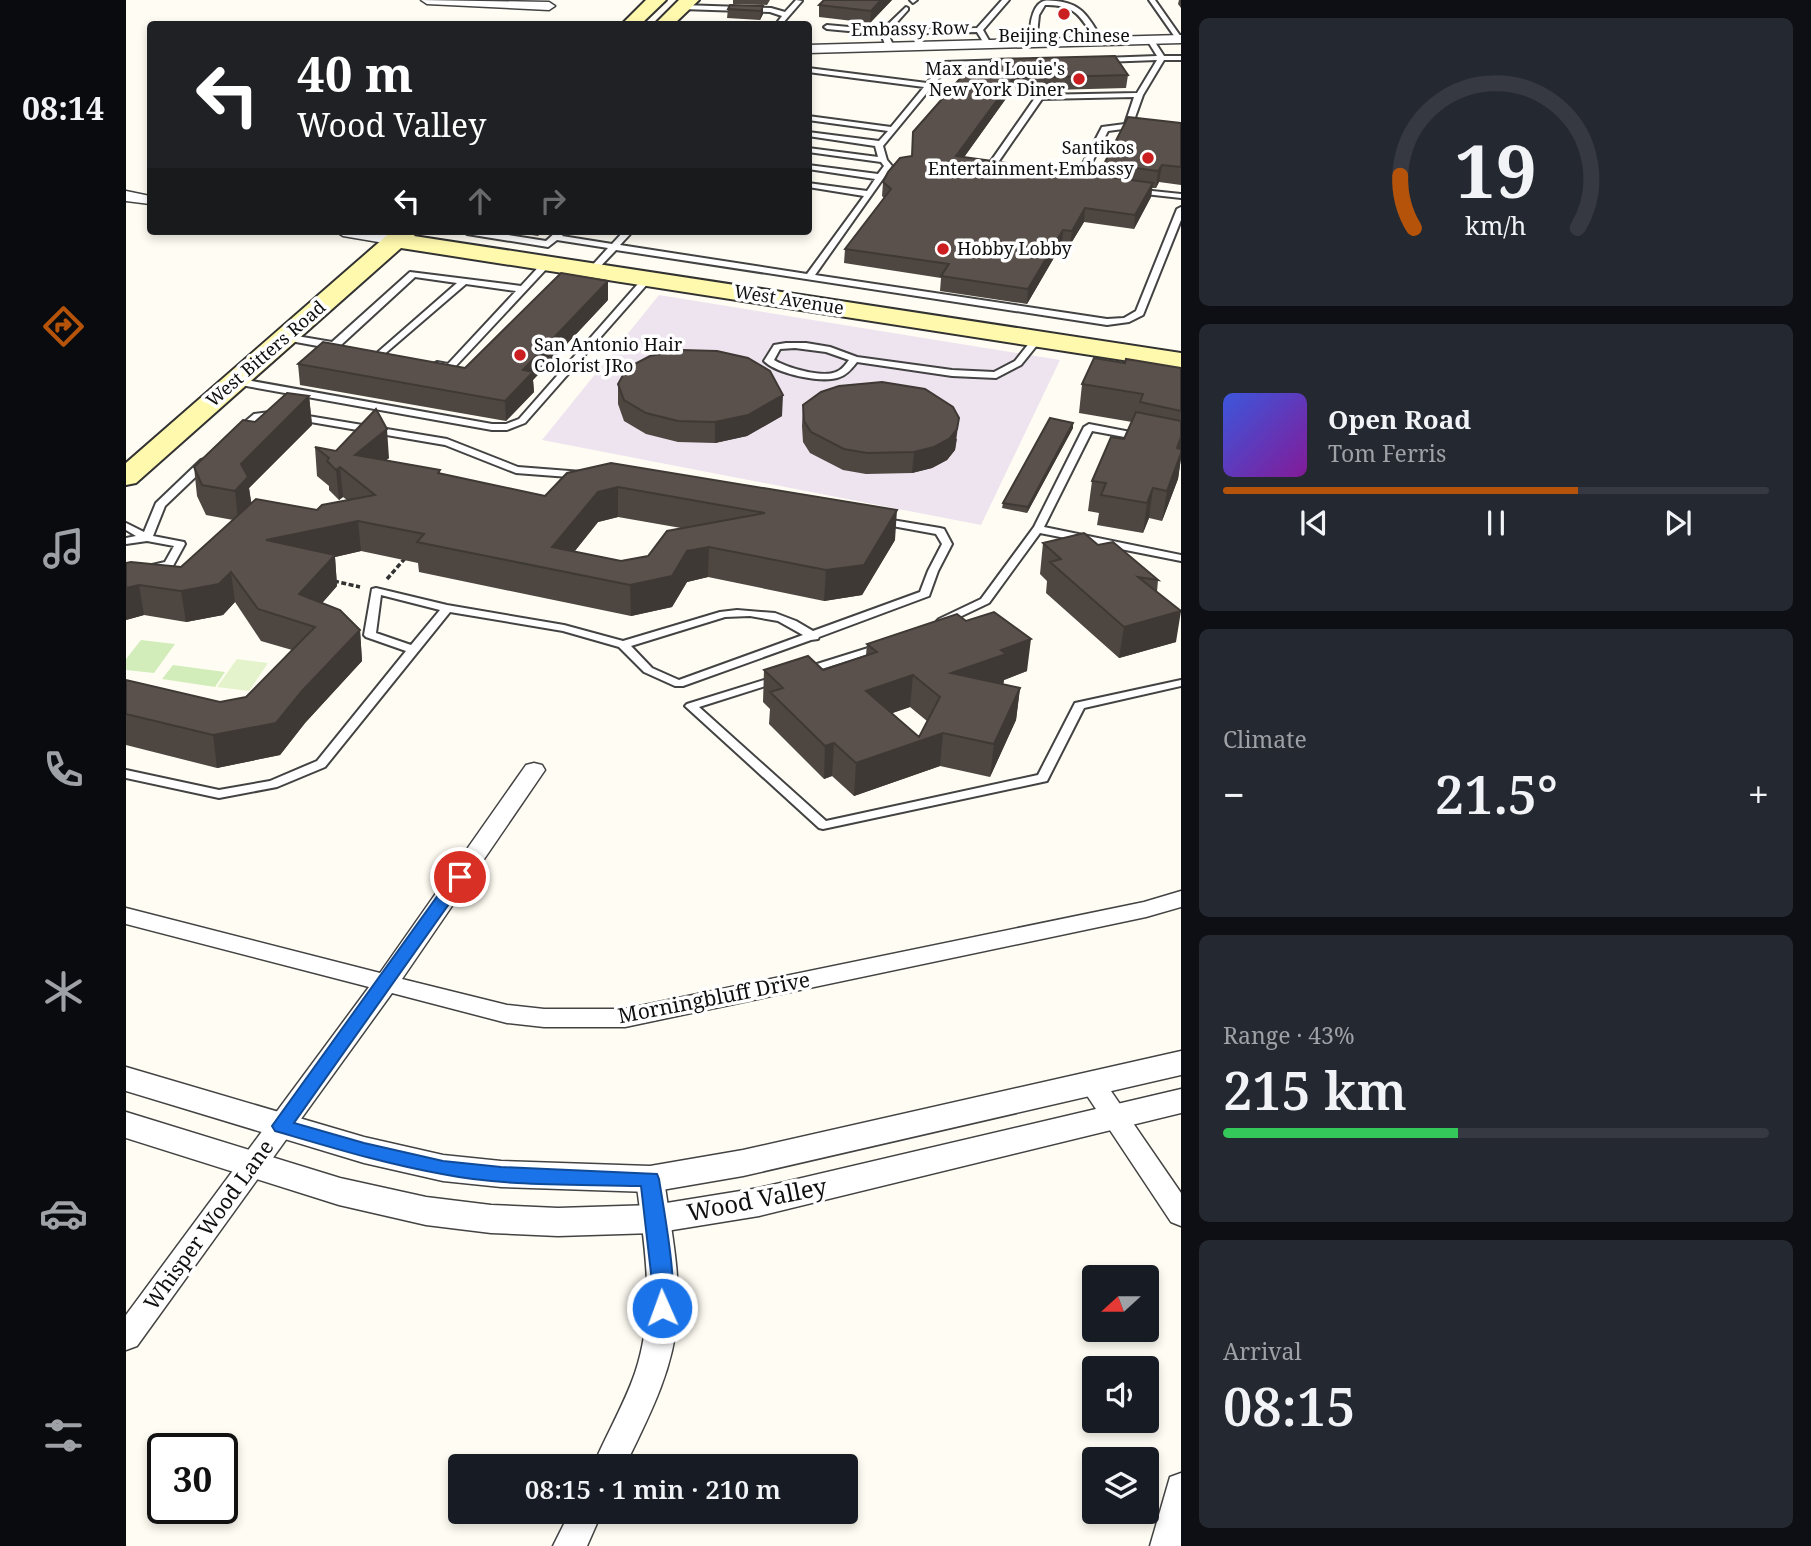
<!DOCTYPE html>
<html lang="en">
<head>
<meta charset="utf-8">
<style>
  :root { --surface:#171b24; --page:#242831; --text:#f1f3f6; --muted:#9ea1a6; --line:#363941; --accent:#b45309 }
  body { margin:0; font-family:"Noto Serif",serif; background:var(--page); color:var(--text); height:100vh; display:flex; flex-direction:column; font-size:26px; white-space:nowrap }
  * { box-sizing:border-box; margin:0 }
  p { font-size:23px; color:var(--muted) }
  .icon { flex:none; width:38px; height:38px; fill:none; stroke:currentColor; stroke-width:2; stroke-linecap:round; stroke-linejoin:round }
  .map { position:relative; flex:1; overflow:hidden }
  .panel { display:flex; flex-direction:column; gap:18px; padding:18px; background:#0d0f14; width:630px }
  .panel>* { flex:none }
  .banner { position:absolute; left:21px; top:21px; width:665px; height:214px; border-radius:7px; box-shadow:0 4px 10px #0003; background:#202124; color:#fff; overflow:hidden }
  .needle { width:46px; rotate:249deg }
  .controls { position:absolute; left:956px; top:1265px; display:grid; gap:14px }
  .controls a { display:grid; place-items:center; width:77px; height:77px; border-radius:7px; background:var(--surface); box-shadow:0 4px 10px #0003; font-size:35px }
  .speed { position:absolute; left:21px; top:1433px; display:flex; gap:14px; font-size:35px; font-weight:700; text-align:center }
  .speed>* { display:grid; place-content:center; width:91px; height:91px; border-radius:50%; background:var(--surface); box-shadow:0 4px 10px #0003; line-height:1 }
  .speed .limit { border:4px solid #111; border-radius:10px; background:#fff; color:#111 }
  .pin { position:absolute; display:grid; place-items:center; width:60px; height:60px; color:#fff; margin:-30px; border:4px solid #fff; border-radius:50%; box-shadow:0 2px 7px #0007 }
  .me { position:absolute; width:77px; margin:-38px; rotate:358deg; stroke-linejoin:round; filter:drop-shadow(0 0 5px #0008) }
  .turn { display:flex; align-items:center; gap:24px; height:147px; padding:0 35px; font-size:32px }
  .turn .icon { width:91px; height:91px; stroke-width:2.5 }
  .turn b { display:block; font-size:49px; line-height:60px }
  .lanes { display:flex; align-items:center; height:66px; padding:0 35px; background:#0003; justify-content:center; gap:35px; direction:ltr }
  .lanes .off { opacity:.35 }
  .big { font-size:52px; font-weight:600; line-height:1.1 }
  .panel .widget { flex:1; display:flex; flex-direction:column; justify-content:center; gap:10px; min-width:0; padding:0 24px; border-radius:10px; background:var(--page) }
  .panel .dial { align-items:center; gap:0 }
  .dial svg { height:182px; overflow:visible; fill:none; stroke:var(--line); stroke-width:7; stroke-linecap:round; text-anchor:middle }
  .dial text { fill:var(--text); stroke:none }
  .song { display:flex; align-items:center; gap:21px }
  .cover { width:84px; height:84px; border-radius:10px; background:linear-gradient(135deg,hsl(230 70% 55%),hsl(290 70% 35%)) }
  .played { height:7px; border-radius:4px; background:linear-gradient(90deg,var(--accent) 65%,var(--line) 65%) }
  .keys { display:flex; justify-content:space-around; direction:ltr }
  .heat { display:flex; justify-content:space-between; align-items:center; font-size:38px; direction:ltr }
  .charge { height:10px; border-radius:5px; background:linear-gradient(90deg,#34c759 43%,var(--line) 0) }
  .trip { position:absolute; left:322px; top:1454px; width:410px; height:70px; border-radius:7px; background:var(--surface); box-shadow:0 4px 10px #0003; font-weight:600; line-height:70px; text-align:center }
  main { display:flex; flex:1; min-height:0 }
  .menu { display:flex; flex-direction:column; width:126px; justify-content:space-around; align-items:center; background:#090b0e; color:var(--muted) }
  .menu .icon { width:49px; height:49px }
  .menu .current { color:var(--accent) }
  .menu b { font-size:32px; color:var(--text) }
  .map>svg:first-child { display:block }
  .industrial { fill:#eee4ef }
  .green { fill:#d2edb9 }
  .pitch { fill:#e4f3cc }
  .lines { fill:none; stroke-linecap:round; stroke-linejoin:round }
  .service-casing { stroke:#434343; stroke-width:4 }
  .minor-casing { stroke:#434343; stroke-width:3 }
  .tertiary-casing { stroke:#434343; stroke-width:3 }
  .secondary-casing { stroke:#323232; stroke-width:4 }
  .path { stroke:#323232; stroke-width:3.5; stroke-dasharray:5 2.5; stroke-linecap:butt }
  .service { fill:#fff; fill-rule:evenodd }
  .minor { fill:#fff; fill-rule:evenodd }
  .tertiary { fill:#fff; fill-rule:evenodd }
  .secondary { fill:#fff9ae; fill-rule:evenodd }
  .wall { fill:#4d4641; fill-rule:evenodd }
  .shaded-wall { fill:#3f3935 }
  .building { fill:#5a514c; stroke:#3f3935; stroke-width:2; fill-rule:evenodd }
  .route { fill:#1a73e8; stroke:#114b97; stroke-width:2 }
  .poi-dot { fill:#ca1e21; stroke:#fff; stroke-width:2.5 }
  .labels { text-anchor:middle; stroke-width:7; stroke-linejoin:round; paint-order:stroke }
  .far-street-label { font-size:18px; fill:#101010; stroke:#fff }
  .far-poi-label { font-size:18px; fill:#101010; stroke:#fff; text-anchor:end }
  .street-label { font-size:21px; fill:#101010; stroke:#fff }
  .near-street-label { font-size:24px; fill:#101010; stroke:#fff }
</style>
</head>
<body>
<main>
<nav class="menu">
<b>08:14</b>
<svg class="icon current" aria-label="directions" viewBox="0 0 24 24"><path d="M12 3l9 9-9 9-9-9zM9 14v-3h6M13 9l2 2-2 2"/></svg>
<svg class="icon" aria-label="music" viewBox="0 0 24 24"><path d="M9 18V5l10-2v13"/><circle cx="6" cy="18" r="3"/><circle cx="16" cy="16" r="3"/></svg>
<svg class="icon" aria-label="phone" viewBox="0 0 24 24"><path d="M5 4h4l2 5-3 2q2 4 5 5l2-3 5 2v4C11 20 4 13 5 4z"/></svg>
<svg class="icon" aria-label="climate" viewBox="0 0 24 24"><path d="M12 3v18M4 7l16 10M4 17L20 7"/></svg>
<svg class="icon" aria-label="car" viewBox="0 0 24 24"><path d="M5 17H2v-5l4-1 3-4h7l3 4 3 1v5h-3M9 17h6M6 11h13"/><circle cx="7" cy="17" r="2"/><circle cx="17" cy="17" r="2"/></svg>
<svg class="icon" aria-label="filters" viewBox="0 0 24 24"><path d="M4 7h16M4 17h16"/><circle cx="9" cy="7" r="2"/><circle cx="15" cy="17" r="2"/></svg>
</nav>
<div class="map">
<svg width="1055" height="1546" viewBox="0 0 1055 1546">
  <rect width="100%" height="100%" fill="#fffdf3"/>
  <path class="industrial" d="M533 295 934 360 855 525 416 440Z"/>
  <path class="green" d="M15 640 49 644 28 673 0 670V659Z
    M47 665 99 672 89 687 36 679Z"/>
  <path class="pitch" d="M111 659 142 663 123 691 91 687Z"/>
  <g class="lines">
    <g class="service-casing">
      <path id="service" d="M670 0 676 1 656 24H650L656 16 644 12 556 9 553 7 556 5 645 8 659 12Z
        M784 0H791L787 3Z
        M876 0H883L857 30 865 44 861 46 859 45 851 32 762 34 768 47 764 49 760 47 755 34 701 29 698 27 701 25 756 30 780 7 782 8V10L764 30 851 28Z
        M1023 0H1029L1055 37V41L1051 40Z
        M930 1C959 4 963 20 978 42L976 43H972C955 19 952 4 919 5L913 15 910 43 904 44C903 33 904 5 918 1 922 0 926 1 930 1Z
        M1025 38 1027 39 1038 56H1055V60H1038L1017 95 1007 123 1016 125 1012 127 982 131 957 180 946 179 942 177 946 175H951L976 127 999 124 1008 97 916 99 873 161 876 164 886 165V169L871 168 865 161 911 95 1011 93 1031 60 977 62 973 60 977 58 1031 56 1021 40Z
        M881 60H884V64L823 66 757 146 761 160 766 166 689 275 981 319 998 318 1010 311 1051 209 1055 207V220L1017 315 1003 322 981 325 490 250 469 272 466 273 462 270 482 248 431 240 422 247 341 234 337 231H357L420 241 431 231H440L436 236 486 244 498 231H507L494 245 681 274 738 196 682 187V183L741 191 749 179 682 169V165L752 174 758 166 755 162 682 152V148L752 157 749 146 682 136V132L753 141 762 131 682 120V116L765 127 798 87 682 72V68L801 83 818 62Z
        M1007 189 1055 194V198L1010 193 1006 191Z
        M421 260 424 261V265L327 369 311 368 306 365 311 362 322 364 390 291 340 284 255 357 252 356V352L331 283 289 277 215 345 214 348 208 349 159 340 154 337 159 334 206 342 284 272 395 286 418 261Z
        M521 276 524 277V281L399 423 381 430H366L109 384 104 381 109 378 366 424H380L393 419 518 277Z
        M911 336 916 339 895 365 870 378 826 376 731 362C726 368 722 374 714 377 697 384 651 374 638 361L648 345 660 343H680L704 347 731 357 826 370 868 372 889 361 908 337ZM669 348 700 352 723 360C720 364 716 370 710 372 696 378 661 368 648 360L654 349Z
        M152 411 155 412V416L134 419 116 433 113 434 108 431 128 414Z
        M170 414 321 439 392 467 456 472 461 475 456 478 390 473 319 445 167 419V415Z
        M963 424 1015 434 1020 437 1015 440 966 431 918 527 1055 555V561L914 533 863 603 821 623H813L811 621 813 619 855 599 908 527 958 427Z
        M79 459 84 462 83 464 39 506 27 536 58 542 59 544 48 564 47 566 0 577V571L39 562 48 546 21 541 0 544V538L10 536 0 530V523L18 532 30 503 75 460Z
        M754 518 814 528 818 529 826 544 812 571 803 596 693 637 692 639 685 640 557 686H549L518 672 493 647 437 631 324 612 199 767 151 787 93 798 0 778V770L93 790 144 781 191 761 280 651 240 637 238 635 246 589 250 588 321 605 438 625 497 641 594 612 611 610 649 613 670 621 687 631 794 592 802 571 816 544 810 534 750 523V519ZM255 595 314 610 285 645 250 633ZM624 616 652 621 677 635 553 680 526 668 505 646 599 617Z
        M755 644 761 647 759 649 683 673H675L673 671 675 669Z
        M651 676 655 677 657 679 655 681 573 707 700 821 912 775 949 703 1055 680V686L958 708 921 781 697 829 693 828 559 706 561 704Z"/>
    </g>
    <g class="minor-casing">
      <path id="minor" d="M295 0 423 2 429 6 423 10 301 4Z
        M1055 35V43L682 53V45Z
        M0 191 24 196V204L0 201Z
        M209 231H245L276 237 278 240 270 245 217 236Z
        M408 763 416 765 419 770 276 979 381 1005 418 1009H499L1018 902 1055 891V907L1020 917 499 1027H418L381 1023 266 993 11 1346 0 1350V1315L243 987 0 924V908L254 973 400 765Z
        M965 1073 974 1075 1055 1193V1226L1045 1222 952 1082 956 1075Z
        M524 1169 534 1172 538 1179C544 1225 555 1272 551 1319 547 1372 521 1420 499 1466H467C480 1435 498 1405 509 1373 531 1308 518 1244 510 1179L514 1172Z
        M1055 1473V1546H1024L1044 1477Z
        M444 1512H476L461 1546H427Z"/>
    </g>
    <g class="tertiary-casing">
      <path id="tertiary" d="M1055 1051V1075L617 1176 524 1192 375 1187 317 1181 238 1163 0 1091V1067L238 1137 317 1155 375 1161 524 1166 617 1150Z
        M1055 1089V1113L633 1216 528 1233 432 1236 365 1233 300 1225 213 1205 0 1138V1112L214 1178 300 1197 365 1205 432 1208 528 1205 633 1188Z"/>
    </g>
    <g class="secondary-casing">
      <path id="secondary" d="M520 0H540L515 24H496Z
        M553 0H573L548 24H529Z
        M266 231H291L288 236 1055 353V369L275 248 10 483 0 485V463Z"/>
    </g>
    <path class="path" d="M261 579 281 556
      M208 581 234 587"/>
    <use href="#service" class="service"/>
    <use href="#minor" class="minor"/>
    <use href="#tertiary" class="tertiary"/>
    <use href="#secondary" class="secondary"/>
  </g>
  <path class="wall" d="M607 0H644L641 5 607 4Z
    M766 0 744 23 693 17V5Z
    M1053 0H1055V8L1052 4Z
    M637 6V14L634 20 601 18 602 9Z
    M862 68 1002 75 1000 88 890 91 889 86 838 157 976 176 978 164 1055 123V185L1033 182 1030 188H1026L1025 197 1008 229 958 222 944 245 936 244 901 304 814 291 815 278 718 263 719 249 758 198 756 196 757 182 785 156Z
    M378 231H417L412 236Z
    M482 300 407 380 408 392 380 421 174 385 172 364 339 368Z
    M999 363 1055 368V458L1052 479 1036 521 1023 518 1017 533 971 525 973 513 962 511 966 481 998 439 1006 422 953 413 956 384Z
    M492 384 656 416 621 436 589 443 552 442 520 434 498 421 492 404Z
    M183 396 186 425 123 488 125 503 191 510 221 500 217 497 213 500 203 490V486L191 476 189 447 210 451 263 458 260 460 314 470V474L419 496 485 463 769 540 736 595 698 601 582 577 561 582 546 607 505 616 293 572 292 563 235 551 209 557 211 586 196 603 234 630 236 661 179 723 154 755 91 768 0 745V680L94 702 120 697 166 650 135 641 109 602 97 615 60 622 18 615 0 620V563L55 567 107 520 80 515 71 496 68 467 129 422ZM492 517 555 528 522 556 495 561 448 552 472 522Z
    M677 405 831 439 829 450 821 460 806 468 786 473 740 474 717 470 684 453 677 442 676 426Z
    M947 423V428L901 513 876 508 877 503Z
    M917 543 972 545 1032 580 1031 592 1050 642 993 658 920 593 921 581 914 574Z
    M741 644 901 671 878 680 877 684 894 688 890 720 864 777 814 766 728 796 706 776 698 779 643 724 644 709 637 702 638 670H697L740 655ZM784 707 801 721 793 737 766 713Z"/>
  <path class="shaded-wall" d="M755 0H766L744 23 745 11Z
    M637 6V14L634 20 635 11Z
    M891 73 889 86 829 170 830 156Z
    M1036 165 1033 182 1030 188 1032 171Z
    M1027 183 1025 197 1008 229 1009 215Z
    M959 208 958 222 944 245 946 231Z
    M937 230 936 244 901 304 902 289Z
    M482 281V300L407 380 408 392 380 421 379 401 397 370Z
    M657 395 656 416 621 436 589 443V422Z
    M183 396 186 425 123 488 126 507 112 521 109 491 115 464Z
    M833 418 829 450 821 460 806 468 786 473 788 452Z
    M947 423V428L901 513 902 507Z
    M261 429 263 458 233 483 229 455Z
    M1055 437V458L1052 479 1036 521 1041 491 1051 448Z
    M214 467 217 497 213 500 210 470Z
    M492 487V517L472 522 433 571 426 547 472 492Z
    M1027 488 1023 518 1017 533 1021 503Z
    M771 510 769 540 736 595 698 601 700 570Z
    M232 521 235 551 209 557 211 586 178 624 140 540Z
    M583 547 582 577 561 582 546 607 505 616 504 585 561 551Z
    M105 572 109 602 97 615 60 622 55 591Z
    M13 585 18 615 0 620V588Z
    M1055 611 1050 642 993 658 998 627Z
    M234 630 236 661 179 723 154 755 91 768 87 735 176 691Z
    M905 639 901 671 878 680 877 686 825 673 875 650Z
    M787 675 784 707 738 723 740 691Z
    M894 688 890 720 864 777 868 744Z
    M817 733 814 766 728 796 730 763Z
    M708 743 706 776 698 779 699 746Z"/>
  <path class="building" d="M698 0H755L745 11 693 5Z
    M604 5 637 6 635 11 602 9Z
    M989 56 1002 75 891 78V73L830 156 1027 183 1009 215 959 208 946 231 937 230 902 289 815 276 823 264 719 249 765 189 757 182 762 172 774 158 786 156 787 132 845 66 862 68 866 59Z
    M1002 117 1055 123V167L1036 165 1032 171 978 164Z
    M435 273 482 281 397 370 407 372 379 401 172 364 197 342 339 368Z
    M556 350 591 351 622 358 644 371 657 395 622 415 589 422 552 421 520 413 498 400 492 384 501 368 524 356Z
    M968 358 999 363 1000 359 1055 368V411L1014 402 1017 394 956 384Z
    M756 382 799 389 827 407 833 418 831 429 823 439 808 447 788 452 741 453 718 449 685 432 678 421 677 405 695 392 713 386Z
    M161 393 183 396 115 464 122 477 109 491 76 485 68 467 117 420 129 422Z
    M250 409 261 429 229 455 314 470 312 473 419 496 441 473 485 463 771 510 738 565 700 570 583 547 561 551 546 576 504 585 291 542 298 534 232 521 140 540 209 555 173 594 214 610 234 630 176 691 150 723 87 735 0 714V680L94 702 120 697 189 627 132 609 105 572 93 584 55 591 13 585 0 588V563L5 562 55 567 130 499 191 510 196 505 249 495 214 467 210 470 201 461 203 458 189 447 210 451ZM492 487 639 513 541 531 522 556 495 561 426 547 472 492Z
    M1010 412 1055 421V437L1051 448 1055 449V453L1041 491 1027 488 1021 503 975 495 980 483 966 481 985 437 998 439Z
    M924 418 947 423 902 507 877 503Z
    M958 533 972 545 987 542 1032 580 1012 577 1055 611 998 627 924 562 935 559 917 543Z
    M868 612 905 639 875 650 880 654 825 673 894 688 868 744 817 733 730 763 708 743 699 746 644 692 657 688 638 670 682 656 697 670 751 652 741 644 831 614 840 621ZM787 675 814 697 793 737 740 691Z"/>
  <path class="route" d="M334 872 342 877 168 1123 238 1143 317 1161 375 1167 531 1174 533 1179C537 1205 554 1295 544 1314L536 1316 529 1314 526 1308 525 1273 515 1186C449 1184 381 1187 316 1174 259 1164 204 1147 149 1131L146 1126 328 873Z"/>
  <g class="poi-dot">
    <circle cx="938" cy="14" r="7"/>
    <circle cx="953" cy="79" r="7"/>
    <circle cx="1022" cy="158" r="7"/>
    <circle cx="817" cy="249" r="7"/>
    <circle cx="394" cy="355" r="7"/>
  </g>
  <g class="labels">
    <g class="far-street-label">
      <text transform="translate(784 29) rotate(-1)" y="6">Embassy Row</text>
      <text transform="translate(663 300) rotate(9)" y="6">West Avenue</text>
      <text transform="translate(140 354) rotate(-41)" y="6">West Bitters Road</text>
    </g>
    <g class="far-poi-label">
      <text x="938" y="42" text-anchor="middle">Beijing Chinese</text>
      <text x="939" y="75">Max and Louie's<tspan x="939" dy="21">New York Diner</tspan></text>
      <text x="1008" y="154">Santikos<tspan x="1008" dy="21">Entertainment Embassy</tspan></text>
      <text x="831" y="255" text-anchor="start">Hobby Lobby</text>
      <text x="408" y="351" text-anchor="start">San Antonio Hair<tspan x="408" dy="21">Colorist JRo</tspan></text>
    </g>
    <g class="street-label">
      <text transform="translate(588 998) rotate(-11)" y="7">Morningbluff Drive</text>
      <text transform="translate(83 1225) rotate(-54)" y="7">Whisper Wood Lane</text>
    </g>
    <g class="near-street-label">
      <text transform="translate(631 1200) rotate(-11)" y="8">Wood Valley</text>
    </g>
  </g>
</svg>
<div class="controls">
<a><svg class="needle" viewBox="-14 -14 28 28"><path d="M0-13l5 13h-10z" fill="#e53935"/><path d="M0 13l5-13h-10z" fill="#9ea1a6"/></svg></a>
<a><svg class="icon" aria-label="sound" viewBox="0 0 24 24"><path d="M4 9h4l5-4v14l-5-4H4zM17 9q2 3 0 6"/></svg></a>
<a><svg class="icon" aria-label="layers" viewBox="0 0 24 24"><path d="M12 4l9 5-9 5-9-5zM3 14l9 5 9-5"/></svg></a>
</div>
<div class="speed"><div class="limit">30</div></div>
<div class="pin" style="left:334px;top:877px;background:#d93025"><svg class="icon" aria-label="arrive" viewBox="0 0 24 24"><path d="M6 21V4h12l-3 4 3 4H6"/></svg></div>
<svg class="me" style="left:536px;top:1308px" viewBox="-20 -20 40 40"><circle r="17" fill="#1a73e8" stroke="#fff" stroke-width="3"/><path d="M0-11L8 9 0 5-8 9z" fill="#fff"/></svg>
<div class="trip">08:15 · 1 min · 210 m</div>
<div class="banner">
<div class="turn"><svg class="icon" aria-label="left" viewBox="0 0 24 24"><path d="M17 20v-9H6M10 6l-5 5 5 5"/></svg><div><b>40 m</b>Wood Valley</div></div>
<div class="lanes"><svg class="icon" aria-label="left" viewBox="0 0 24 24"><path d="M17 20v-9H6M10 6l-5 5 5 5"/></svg><svg class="icon off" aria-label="ahead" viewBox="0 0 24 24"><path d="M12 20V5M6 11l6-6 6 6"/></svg><svg class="icon off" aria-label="right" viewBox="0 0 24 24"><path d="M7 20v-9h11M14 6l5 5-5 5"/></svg></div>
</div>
</div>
<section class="panel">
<div class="widget dial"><svg viewBox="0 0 100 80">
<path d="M14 69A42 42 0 1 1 86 69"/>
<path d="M14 69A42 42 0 0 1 8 46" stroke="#b45309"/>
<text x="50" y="56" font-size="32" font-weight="700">19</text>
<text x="50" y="72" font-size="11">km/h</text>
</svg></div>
<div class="widget">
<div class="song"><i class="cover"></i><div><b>Open Road</b><p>Tom Ferris</p></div></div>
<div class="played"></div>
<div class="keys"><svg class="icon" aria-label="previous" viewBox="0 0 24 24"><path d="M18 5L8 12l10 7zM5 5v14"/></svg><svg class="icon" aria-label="pause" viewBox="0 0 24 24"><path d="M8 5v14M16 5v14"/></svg><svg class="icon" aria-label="next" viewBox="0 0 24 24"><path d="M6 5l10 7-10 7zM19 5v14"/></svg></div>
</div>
<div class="widget"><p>Climate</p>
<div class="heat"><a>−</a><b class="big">21.5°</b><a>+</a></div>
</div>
<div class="widget"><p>Range · 43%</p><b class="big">215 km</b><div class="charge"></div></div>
<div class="widget"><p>Arrival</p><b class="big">08:15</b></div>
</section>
</main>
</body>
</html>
